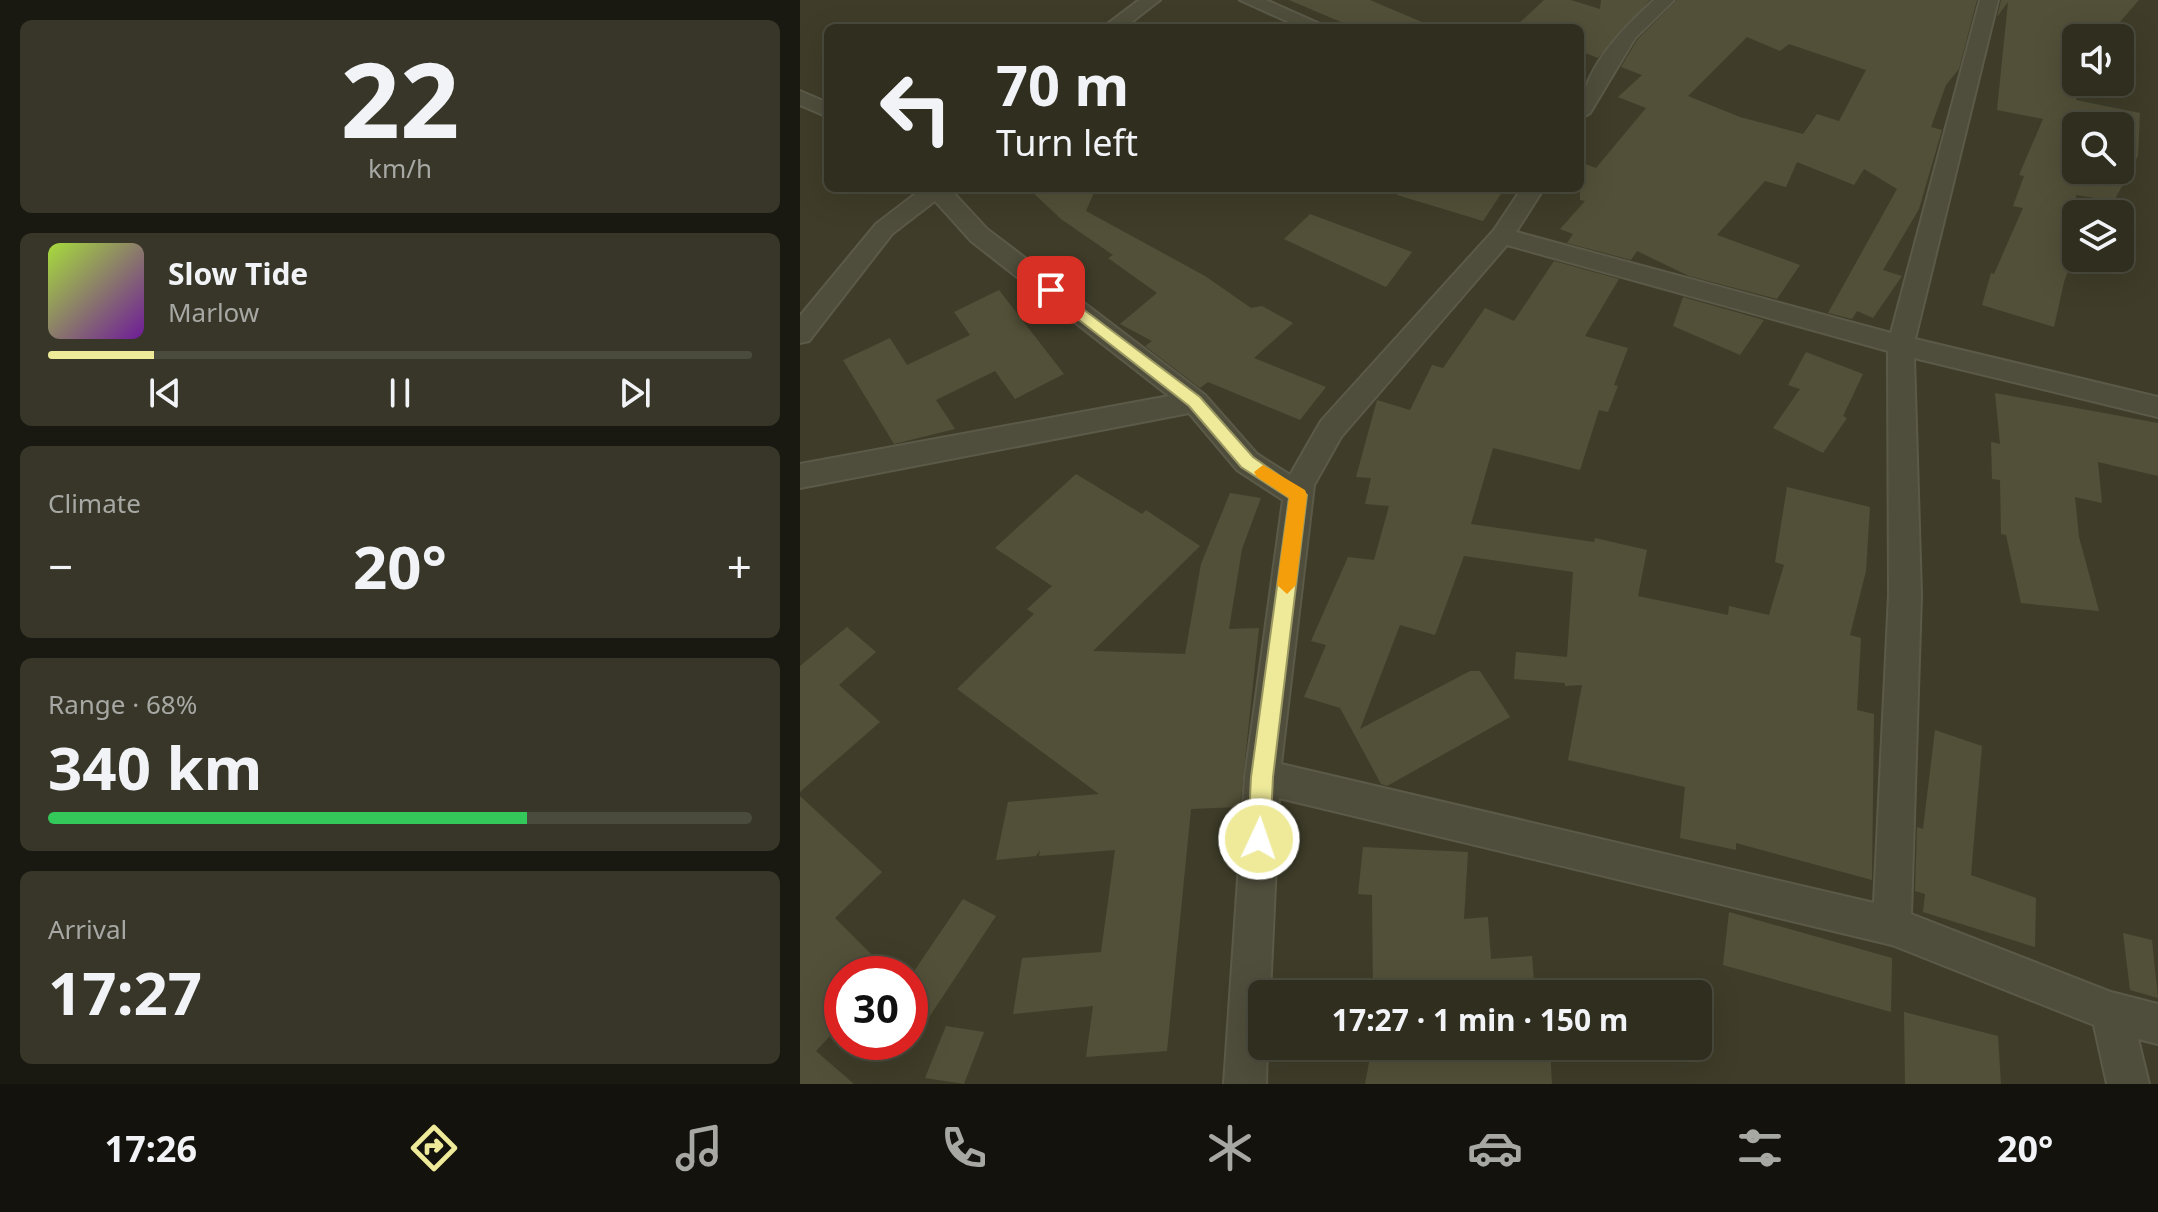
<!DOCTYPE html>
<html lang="en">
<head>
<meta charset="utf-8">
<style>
  :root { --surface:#2f2e1f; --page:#373628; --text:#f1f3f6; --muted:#a7a8a4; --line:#4a4a3d; --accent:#eeea99 }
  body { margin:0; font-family:"Noto Sans",sans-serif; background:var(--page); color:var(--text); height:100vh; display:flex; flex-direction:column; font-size:30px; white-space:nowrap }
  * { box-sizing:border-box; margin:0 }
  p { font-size:26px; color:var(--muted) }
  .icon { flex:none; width:44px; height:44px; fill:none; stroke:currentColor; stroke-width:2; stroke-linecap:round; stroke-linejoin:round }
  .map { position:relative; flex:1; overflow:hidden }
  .panel { display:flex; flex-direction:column; gap:20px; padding:20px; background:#1a1911; width:800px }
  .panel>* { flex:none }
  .banner { position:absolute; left:24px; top:24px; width:760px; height:168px; border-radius:12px; box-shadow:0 8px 32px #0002,0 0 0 2px var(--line); background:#2f2e1f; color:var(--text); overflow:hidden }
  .buttons { position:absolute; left:1262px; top:24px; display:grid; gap:16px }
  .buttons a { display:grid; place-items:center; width:72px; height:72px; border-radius:12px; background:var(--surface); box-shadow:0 8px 32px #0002,0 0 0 2px var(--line); font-size:40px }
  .speed { position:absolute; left:24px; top:956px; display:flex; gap:16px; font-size:40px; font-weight:700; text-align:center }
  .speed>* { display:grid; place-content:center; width:104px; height:104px; border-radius:50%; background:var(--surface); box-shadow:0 8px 32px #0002,0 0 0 2px var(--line); line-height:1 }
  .speed .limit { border:12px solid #d22; background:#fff; color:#111 }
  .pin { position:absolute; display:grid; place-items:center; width:68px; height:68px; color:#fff; margin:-34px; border-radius:16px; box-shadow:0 4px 12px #0006 }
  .me { position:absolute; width:88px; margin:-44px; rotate:3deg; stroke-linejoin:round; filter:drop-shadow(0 0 6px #0008) }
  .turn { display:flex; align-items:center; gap:28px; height:168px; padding:0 40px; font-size:36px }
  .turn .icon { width:104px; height:104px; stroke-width:2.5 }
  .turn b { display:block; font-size:56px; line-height:68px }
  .big { font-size:60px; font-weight:700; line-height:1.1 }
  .panel .card { flex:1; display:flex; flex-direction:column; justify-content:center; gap:12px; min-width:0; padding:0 28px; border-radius:12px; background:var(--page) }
  .panel .dial { align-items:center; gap:0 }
  .dial b { font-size:104px; line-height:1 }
  .song { display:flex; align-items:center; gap:24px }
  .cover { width:96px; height:96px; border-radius:12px; background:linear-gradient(135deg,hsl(80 70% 55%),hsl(280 70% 35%)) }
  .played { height:8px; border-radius:4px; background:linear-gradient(90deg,var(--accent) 15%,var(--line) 15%) }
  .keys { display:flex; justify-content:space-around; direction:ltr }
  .heat { display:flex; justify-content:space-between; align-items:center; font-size:44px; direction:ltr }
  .charge { height:12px; border-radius:6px; background:linear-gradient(90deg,#34c759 68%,var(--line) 0) }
  .trip { position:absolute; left:448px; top:980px; width:464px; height:80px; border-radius:12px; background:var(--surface); box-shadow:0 8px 32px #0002,0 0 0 2px var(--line); font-weight:700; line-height:80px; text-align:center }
  .tabs { display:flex; height:128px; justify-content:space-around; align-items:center; background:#13120c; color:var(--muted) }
  .tabs .icon { width:56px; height:56px }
  .tabs .current { color:var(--accent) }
  .tabs b { font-size:36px; color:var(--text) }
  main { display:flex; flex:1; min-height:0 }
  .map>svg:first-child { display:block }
  .building { fill:#525038; fill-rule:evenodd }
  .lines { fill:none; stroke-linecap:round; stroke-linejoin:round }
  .minor-casing { stroke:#5b5a49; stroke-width:4 }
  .minor { fill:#4f4e3c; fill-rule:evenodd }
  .route { fill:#eeea99; stroke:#9b9863; stroke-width:2 }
  .slow { fill:#f59e0b }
</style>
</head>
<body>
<main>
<section class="panel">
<div class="card dial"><b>22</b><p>km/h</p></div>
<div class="card">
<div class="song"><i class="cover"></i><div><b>Slow Tide</b><p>Marlow</p></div></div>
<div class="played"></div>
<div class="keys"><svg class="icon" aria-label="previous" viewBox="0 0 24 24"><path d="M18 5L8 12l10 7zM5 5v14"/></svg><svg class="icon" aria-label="pause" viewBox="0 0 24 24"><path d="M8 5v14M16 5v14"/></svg><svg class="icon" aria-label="next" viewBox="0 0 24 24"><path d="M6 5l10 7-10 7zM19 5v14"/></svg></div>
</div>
<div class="card"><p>Climate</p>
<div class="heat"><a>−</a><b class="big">20°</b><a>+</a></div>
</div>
<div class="card"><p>Range · 68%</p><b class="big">340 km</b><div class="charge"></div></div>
<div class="card"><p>Arrival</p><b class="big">17:27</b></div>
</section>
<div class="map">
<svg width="1358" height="1084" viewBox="0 0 1358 1084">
  <rect width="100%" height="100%" fill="#3f3d29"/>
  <path class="building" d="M489 0H570L636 28H555Z
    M744 0H771L800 9 801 0H850L798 58 780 51V28H714Z
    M877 0H1177L1159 69 1146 85 1131 127 1142 130 1119 209 1083 270 1102 276 1073 318 1057 311 1052 319 1028 313 1097 189 1064 169 1054 185 997 162 986 187 965 181 917 235 1000 265 977 299 889 276 837 251 831 260 767 243 773 234 760 229 785 201 780 200V162L796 168 846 108 818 97 842 75 821 67 837 40ZM947 37 980 51 989 44 1066 70 1039 121 1017 114 1003 134 940 117 888 96Z
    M1201 0H1339L1306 38H1276V100L1340 113 1338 156 1314 201 1276 195V250L1264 282 1254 327 1182 305 1191 273 1194 274 1223 208 1213 206 1224 176 1219 175 1243 119 1197 110 1208 2 1197 17ZM1276 126H1320V170H1276Z
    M228 188H296L286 211 405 276 451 308 462 306 493 323 454 358 526 387 500 420 408 382 400 388 345 346 352 341 320 324 357 293 308 258 313 255 261 219Z
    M598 188H705L683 221 597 195Z
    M510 214 612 252 586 287 484 239Z
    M754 261 819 279 785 336 828 348 814 385 818 386 808 412 799 410 780 470 693 448 671 524 794 542 795 538 847 550 838 596 928 615 929 606 969 615 984 565 975 562 987 487 1070 507 1066 571 1050 635 1061 638 1057 710 1074 714 1072 880 936 843V850L880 838 885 787 768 760 782 685 765 686V683L714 679 716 652 767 657 773 572 664 556 635 635 600 625 560 729 670 671H680L710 717 587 786 581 784 540 708 504 697 526 645 511 641 548 557 574 560 589 506 565 504 571 478 556 477 577 400 610 410 632 365 643 368 685 308 714 321Z
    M199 290 264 374 215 399 195 371 136 400 155 429 94 444 43 360 90 338 107 365 170 335 154 312Z
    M883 297 964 320 940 355 873 326Z
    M1006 352 1063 374 1043 416 1047 418 1023 453 973 428 1000 389 988 385Z
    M1195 393 1358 423V476L1298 462 1302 503 1275 497 1279 537 1299 611 1221 603 1206 535 1201 534 1200 480 1192 479 1191 442 1200 444Z
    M276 474 342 514 346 510 400 546 293 651 385 654 401 564 430 493 461 498 442 549 429 629 459 628 440 807 391 809 367 1051 286 1057 293 1006 213 1014 222 958 301 952 315 850 239 856 240 850 236 856 196 860 208 802 299 794 157 689 234 614 227 609 252 586 195 548Z
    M47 627 76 652 39 685 80 722 0 792V666Z
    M1135 730 1182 746 1171 875 1236 898 1235 947 1123 912 1125 894 1115 891 1117 827 1123 829Z
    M0 796 82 872 35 918 91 974H42V1023L16 1051 54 1084H0Z
    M563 847 668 852 664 919 688 917 691 959 732 956 735 994H573L572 895 558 894Z
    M163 899 196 916 110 1046V977Z
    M929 912 1092 958 1091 1012 923 965Z
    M1323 933 1352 940 1358 998 1330 990Z
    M1104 1012 1198 1036 1201 1084H1105Z
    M146 1026 184 1032 164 1084 125 1078Z
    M572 1046H750L752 1084H565Z"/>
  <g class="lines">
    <g class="minor-casing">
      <path id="minor" d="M339 0H360L324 28H302Z
        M440 0H466L529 28H502Z
        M854 0H874L835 38 790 113 780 119C780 72 820 31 854 0Z
        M1180 0H1198L1115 339 1358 397V417L1114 358 1121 595 1111 914 1311 992 1358 1004V1044L1338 1039 1349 1084H1307L1294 1025 1092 945 479 798 470 994H462V1046H467L466 1084H424L445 777 483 500 437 470 389 413 0 488V464L369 396 171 241 135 201 92 234 9 341 0 343V316L76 224 123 188H149L187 229 405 395 457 454 490 475 521 421 694 230 722 188H744L716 232 1091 333ZM707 245 1088 351 1089 595 1074 903 481 764 514 485 541 437Z
        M0 91 28 103V117L0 105Z"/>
    </g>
    <use href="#minor" class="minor"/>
  </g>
  <path class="route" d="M251 285 400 397 453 457 507 495 473 777 470 839 466 846 459 850 451 846 448 839 451 777 489 498 441 467 389 406 246 294 244 290Z"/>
  <path class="slow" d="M463 465 505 490 507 495 496 585 487 594 477 585 489 498 457 477 454 472Z"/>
</svg>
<div class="buttons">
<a><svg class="icon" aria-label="sound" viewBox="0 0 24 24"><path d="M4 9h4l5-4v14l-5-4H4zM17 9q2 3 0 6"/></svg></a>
<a><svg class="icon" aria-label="search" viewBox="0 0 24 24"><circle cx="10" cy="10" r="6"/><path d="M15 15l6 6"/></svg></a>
<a><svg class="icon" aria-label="layers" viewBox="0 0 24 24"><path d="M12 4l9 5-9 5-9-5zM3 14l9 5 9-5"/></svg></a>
</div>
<div class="speed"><div class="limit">30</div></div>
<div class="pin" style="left:251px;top:290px;background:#d93025"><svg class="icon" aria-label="arrive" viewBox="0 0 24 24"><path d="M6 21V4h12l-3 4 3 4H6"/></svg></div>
<svg class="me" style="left:459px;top:839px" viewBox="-20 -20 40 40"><circle r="17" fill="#eeea99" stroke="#fff" stroke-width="3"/><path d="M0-11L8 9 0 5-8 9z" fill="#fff"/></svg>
<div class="trip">17:27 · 1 min · 150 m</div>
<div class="banner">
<div class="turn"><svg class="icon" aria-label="left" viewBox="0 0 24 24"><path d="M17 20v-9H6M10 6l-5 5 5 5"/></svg><div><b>70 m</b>Turn left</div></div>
</div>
</div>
</main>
<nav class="tabs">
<b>17:26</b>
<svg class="icon current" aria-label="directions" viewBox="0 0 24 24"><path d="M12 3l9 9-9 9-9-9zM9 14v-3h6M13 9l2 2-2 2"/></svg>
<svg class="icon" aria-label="music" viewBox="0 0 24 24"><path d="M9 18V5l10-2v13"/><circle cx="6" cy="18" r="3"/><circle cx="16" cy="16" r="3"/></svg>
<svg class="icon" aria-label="phone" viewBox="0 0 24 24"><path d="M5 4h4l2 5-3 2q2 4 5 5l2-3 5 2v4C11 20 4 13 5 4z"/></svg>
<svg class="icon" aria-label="climate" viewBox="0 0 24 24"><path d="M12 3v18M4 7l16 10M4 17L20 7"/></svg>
<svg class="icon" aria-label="car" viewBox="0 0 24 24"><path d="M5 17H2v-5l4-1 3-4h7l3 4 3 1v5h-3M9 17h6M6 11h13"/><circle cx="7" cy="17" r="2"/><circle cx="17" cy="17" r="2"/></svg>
<svg class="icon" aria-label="filters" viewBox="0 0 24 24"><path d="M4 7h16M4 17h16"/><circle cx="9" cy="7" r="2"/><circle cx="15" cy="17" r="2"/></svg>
<b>20°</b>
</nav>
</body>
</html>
